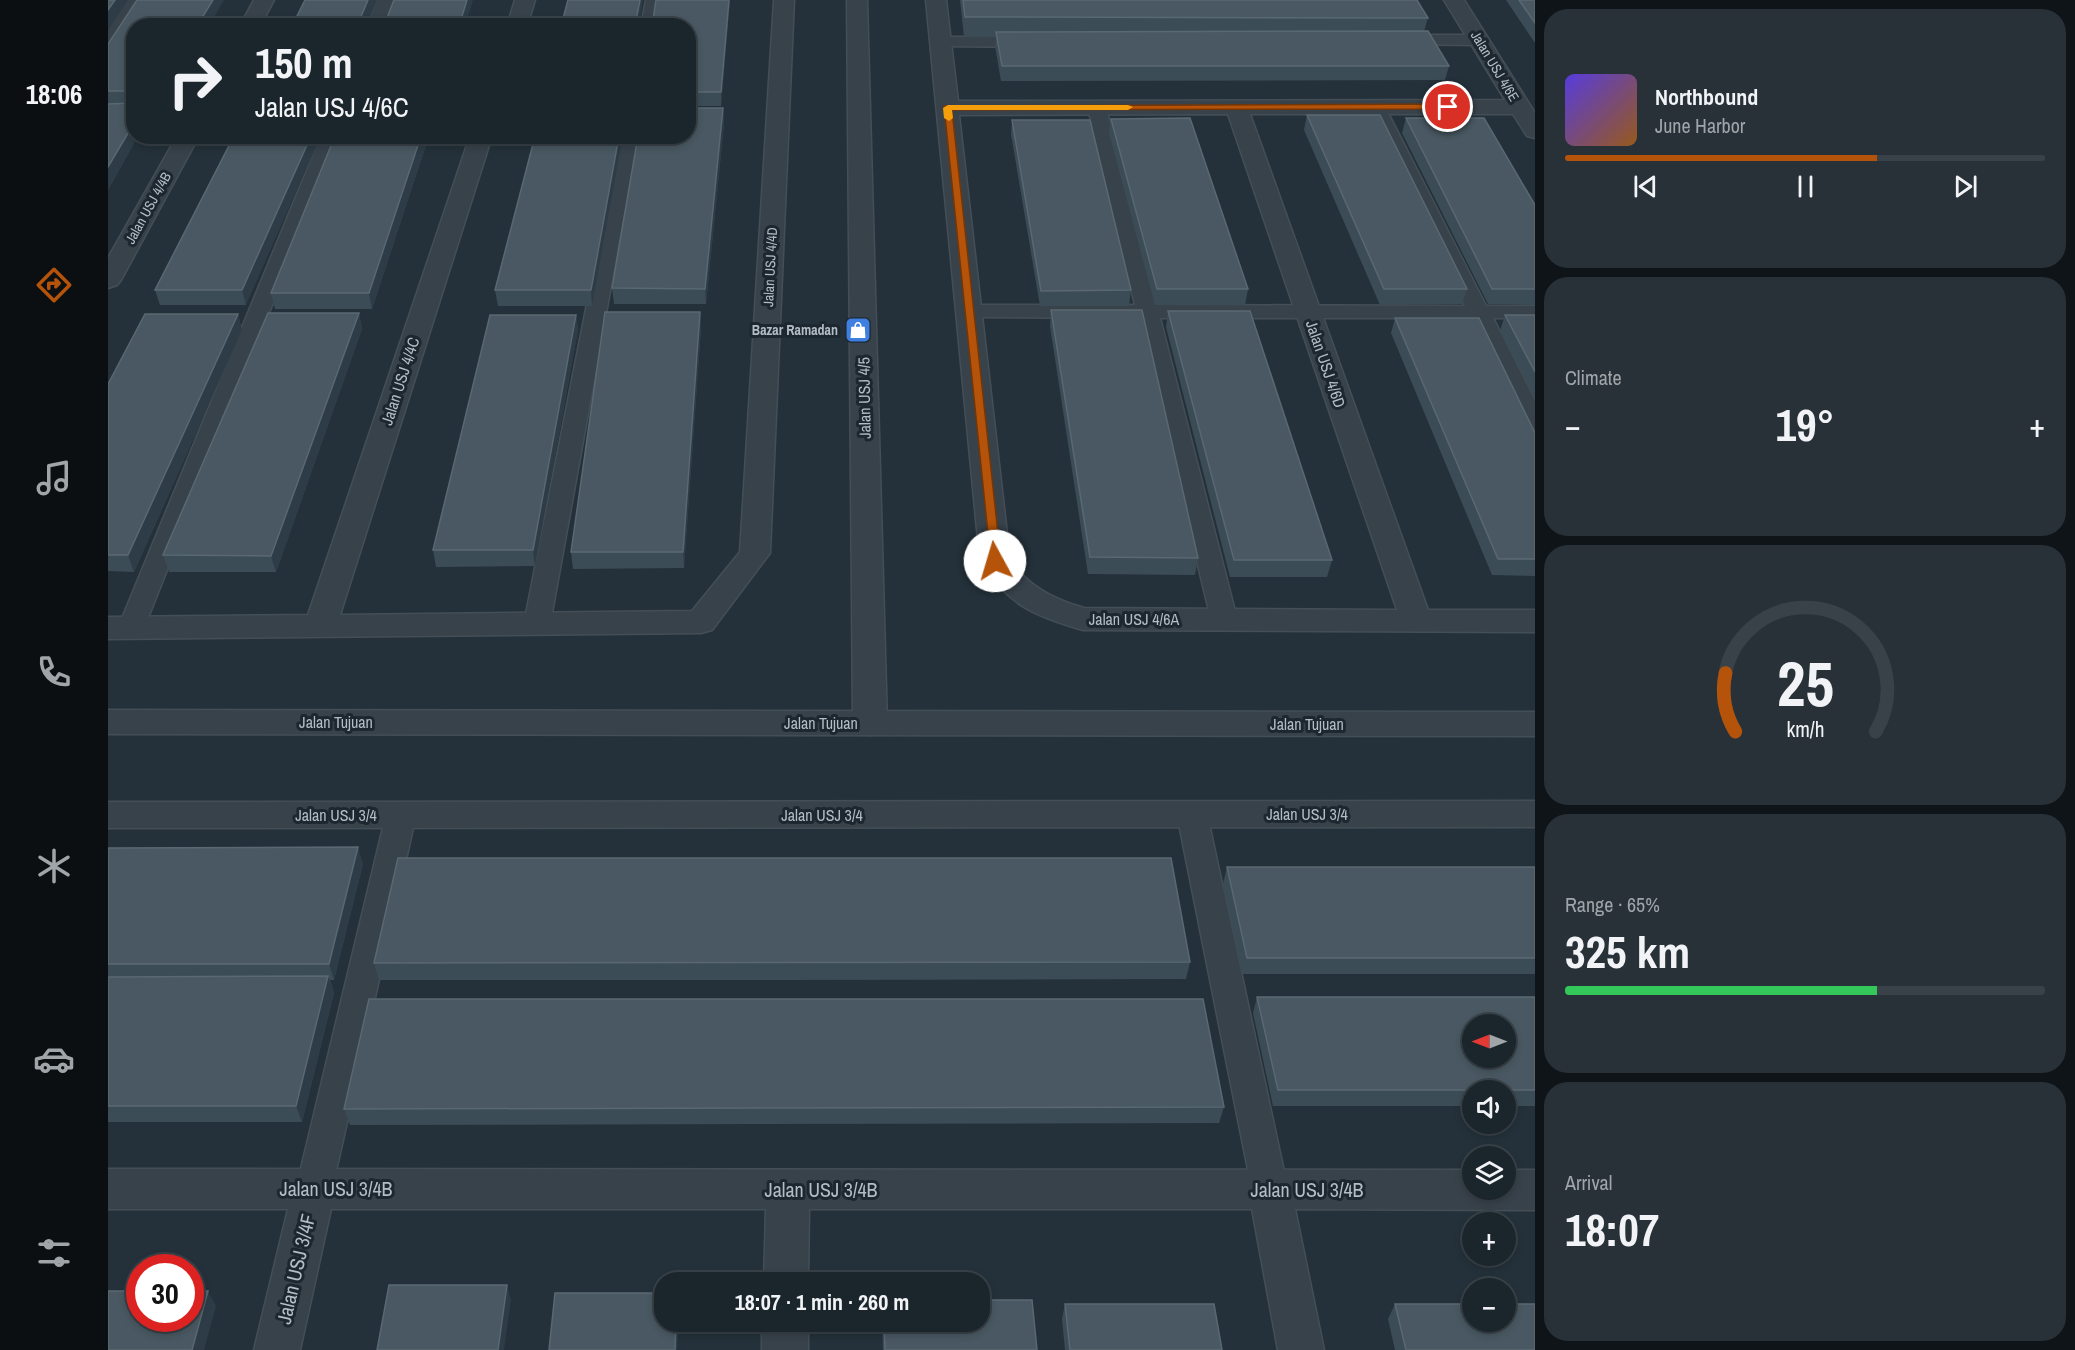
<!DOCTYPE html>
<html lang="en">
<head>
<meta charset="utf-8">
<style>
  :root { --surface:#1b252c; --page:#283138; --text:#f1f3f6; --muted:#a0a5a9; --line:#394248; --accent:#b45309 }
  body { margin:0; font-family:"Archivo Narrow",sans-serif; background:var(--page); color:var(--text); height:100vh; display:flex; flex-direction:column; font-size:22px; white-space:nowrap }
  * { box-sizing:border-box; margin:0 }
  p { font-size:20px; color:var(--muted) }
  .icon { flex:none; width:33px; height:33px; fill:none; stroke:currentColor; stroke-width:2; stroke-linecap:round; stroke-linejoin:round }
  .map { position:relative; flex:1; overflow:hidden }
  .drawer { display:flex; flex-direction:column; gap:9px; padding:9px; background:#0f1418; width:540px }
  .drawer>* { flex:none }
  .hud { position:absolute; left:18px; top:18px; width:570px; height:126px; border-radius:24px; box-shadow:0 3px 9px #0003,0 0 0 2px var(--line); background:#1b252c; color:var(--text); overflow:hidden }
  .needle { width:39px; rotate:270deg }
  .controls { position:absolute; left:1354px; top:1014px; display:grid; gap:12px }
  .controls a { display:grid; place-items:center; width:54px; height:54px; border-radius:50%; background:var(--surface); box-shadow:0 3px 9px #0003,0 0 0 2px var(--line); font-size:30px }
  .speed { position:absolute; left:18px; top:1254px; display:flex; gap:12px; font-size:30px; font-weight:700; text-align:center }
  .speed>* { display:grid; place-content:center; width:78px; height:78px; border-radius:50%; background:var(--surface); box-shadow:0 3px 9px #0003,0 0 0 2px var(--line); line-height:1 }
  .speed .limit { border:9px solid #d22; background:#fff; color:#111 }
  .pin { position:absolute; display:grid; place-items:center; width:51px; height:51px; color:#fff; margin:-26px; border:3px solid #fff; border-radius:50%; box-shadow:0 2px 6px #0007 }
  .me { position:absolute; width:66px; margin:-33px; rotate:354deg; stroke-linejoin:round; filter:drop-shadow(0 0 4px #0008) }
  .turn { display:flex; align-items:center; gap:21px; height:126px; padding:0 30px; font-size:27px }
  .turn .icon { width:78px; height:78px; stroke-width:2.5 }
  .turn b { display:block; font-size:42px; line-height:51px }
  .big { font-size:45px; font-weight:700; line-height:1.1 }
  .drawer .widget { flex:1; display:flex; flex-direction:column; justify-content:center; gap:9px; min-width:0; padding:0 21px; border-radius:24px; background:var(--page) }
  .drawer .dial { align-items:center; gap:0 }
  .dial svg { height:156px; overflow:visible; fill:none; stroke:var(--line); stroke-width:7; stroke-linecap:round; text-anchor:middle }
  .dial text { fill:var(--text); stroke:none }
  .song { display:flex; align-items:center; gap:18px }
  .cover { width:72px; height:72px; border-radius:9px; background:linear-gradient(135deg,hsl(250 70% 55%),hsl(30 70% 35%)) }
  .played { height:6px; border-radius:3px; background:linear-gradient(90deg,var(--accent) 65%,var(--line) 65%) }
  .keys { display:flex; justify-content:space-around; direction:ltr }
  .heat { display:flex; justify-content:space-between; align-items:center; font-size:33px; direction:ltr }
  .charge { height:9px; border-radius:4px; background:linear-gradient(90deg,#34c759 65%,var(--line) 0) }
  .trip { position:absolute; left:546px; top:1272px; width:336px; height:60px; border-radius:24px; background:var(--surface); box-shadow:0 3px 9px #0003,0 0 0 2px var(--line); font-weight:700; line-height:60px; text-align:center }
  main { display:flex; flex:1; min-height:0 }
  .tab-bar { display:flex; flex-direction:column; width:108px; justify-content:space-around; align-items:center; background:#0b0f12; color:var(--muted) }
  .tab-bar .icon { width:42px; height:42px }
  .tab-bar .active { color:var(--accent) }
  .tab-bar b { font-size:27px; color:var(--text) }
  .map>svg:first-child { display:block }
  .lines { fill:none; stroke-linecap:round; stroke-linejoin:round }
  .service-casing { stroke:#444e56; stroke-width:3 }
  .minor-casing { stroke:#444e56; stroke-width:3 }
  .tertiary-casing { stroke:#444e56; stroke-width:3 }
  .service { fill:#38424b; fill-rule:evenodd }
  .minor { fill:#38424b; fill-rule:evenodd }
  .tertiary { fill:#38424b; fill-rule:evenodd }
  .wall { fill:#3c4c56 }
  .shaded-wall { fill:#2d3c46 }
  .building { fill:#495862; stroke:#596872; stroke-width:1.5; fill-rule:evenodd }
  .route { fill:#b45309; stroke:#753606; stroke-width:1.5 }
  .slow { fill:#f59e0b }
  .labels { text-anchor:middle; stroke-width:6; stroke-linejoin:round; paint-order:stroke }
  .far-street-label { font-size:14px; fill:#b3bdc6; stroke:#1d272f }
  .far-poi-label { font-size:14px; font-weight:bold; fill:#b3bdc6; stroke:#1d272f; text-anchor:end }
  .street-label { font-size:16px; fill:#b3bdc6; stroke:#1d272f }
  .near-street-label { font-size:20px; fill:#b3bdc6; stroke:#1d272f }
</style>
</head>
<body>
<main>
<nav class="tab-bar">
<b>18:06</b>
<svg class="icon active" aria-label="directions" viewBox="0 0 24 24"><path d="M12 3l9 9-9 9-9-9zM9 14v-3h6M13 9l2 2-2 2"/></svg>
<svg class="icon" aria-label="music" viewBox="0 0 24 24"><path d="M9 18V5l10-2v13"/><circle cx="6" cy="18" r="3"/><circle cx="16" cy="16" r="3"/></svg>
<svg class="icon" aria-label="phone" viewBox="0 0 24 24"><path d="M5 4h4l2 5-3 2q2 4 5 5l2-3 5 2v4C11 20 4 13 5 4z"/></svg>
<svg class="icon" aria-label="climate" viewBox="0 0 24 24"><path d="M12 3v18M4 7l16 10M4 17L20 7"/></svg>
<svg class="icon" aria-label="car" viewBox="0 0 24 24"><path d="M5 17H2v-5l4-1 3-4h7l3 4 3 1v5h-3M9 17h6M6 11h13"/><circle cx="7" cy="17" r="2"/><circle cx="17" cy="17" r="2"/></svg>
<svg class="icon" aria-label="filters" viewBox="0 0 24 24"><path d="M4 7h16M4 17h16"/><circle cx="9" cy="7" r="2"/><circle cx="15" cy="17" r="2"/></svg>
</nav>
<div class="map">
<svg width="1427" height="1350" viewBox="0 0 1427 1350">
  <rect width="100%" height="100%" fill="#24313a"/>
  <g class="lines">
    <g class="service-casing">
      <path id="service" d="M19 0H35L6 44 0 45V28Z
        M269 0H285L275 26H259Z
        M538 0H554L549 26H533Z
        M1288 35H1371L1379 40 1371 45 1282 44 1280 40Z
        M833 37H923L931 42 923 47 827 46 825 42 827 38Z
        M1268 102 1277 107 1378 306H1427V318H1385L1427 401V431L1419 429 1416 424 1363 318H1052L1129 619 1125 625 1116 628 1107 625 1103 619 1030 318 861 317 854 315 850 311 854 307 861 305H1027L980 108 989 103 998 108 1048 305 1357 306 1259 107Z
        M213 136H231L36 628 32 634 23 637 14 634 10 628Z
        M512 136H530L442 624 438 630 429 633 420 630 416 624Z
        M1084 803 1094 806 1099 814 1180 1190 1174 1201 1162 1206 1150 1201 1144 1190 1069 814 1074 806Z
        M293 804 303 807 308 815 224 1189 218 1200 206 1205 194 1200 188 1189 278 815 283 807Z"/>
    </g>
    <g class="minor-casing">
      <path id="minor" d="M146 0H166L152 26H132Z
        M407 0H427L419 26H399Z
        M666 0H686L662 553 604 630 593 633 0 639V617L200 615 362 136H384L232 615 584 611 632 552Z
        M739 0H759L779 723 774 732 762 735 750 732 745 723Z
        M818 0H838L850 101 1397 100 1336 0H1356L1427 113V138L1419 136 1405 114H1142L1320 610H1427V632L975 630C926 616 900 605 872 561ZM1120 114 1289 610 976 608C945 599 921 587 902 560L851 115Z
        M69 136H91L13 280 9 285 0 288V258Z
        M1427 801V827L0 828V802Z
        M0 1169 1365 1170V1190H1398V1170H1427V1210L1187 1209 1216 1350H1170L1144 1209H701L700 1282H656L658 1209H223L192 1350H146L180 1209H0Z
        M654 1322H700V1350H654Z"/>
    </g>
    <g class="tertiary-casing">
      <path id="tertiary" d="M0 710 1427 712V736L0 734Z"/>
    </g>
    <use href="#service" class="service"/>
    <use href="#minor" class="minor"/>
    <use href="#tertiary" class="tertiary"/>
  </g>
  <path class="wall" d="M548 0H622L613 106H580V26Z
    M852 0H1309L1320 18 1316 31 1341 66 1337 80 893 81 887 46 888 37H856Z
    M1398 0H1427V43Z
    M26 26V136H30L0 190V44Z
    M615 108 616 123 598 304H506L504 288Z
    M1199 115 1359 289 1354 304 1272 305 1196 130Z
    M1298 118 1427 205V305L1380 304 1294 133Z
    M1003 119 1140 289 1137 305H1047L1001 133Z
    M904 120 1023 290 1021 306H932L903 134Z
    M126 136 138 305H52L47 290Z
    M321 136 264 309H167L163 293Z
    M427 136H515L484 306H390L387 290Z
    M943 310 1090 558 1087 575 980 574 942 326Z
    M1060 311 1224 560 1219 577H1122L1058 327Z
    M592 312 593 328 576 568 465 569 463 552Z
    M251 313 254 329 168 572H61L55 555Z
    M130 314 134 330 26 572 0 571V384Z
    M468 315 470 330 427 566 328 567 325 550Z
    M1397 315H1427V399L1392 331Z
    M1287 318 1427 433V576L1384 575 1283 333Z
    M0 848 255 864 226 980H222L226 993 194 1122H0Z
    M1119 867H1427V974H1134L1115 884Z
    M1082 962 1078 979 674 980H271L266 963Z
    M1149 997H1427V1106H1398V1090H1365V1106H1165L1145 1013Z
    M1116 1107 1111 1123 242 1125 236 1109Z
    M957 1304 1114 1350H957L954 1319Z
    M1287 1304 1427 1350H1287L1280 1319Z
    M774 1322H872L929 1350H775Z"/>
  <path class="shaded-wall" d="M7 0H20L0 30V10Z
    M105 0H116L101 26H89Z
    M260 0H269L258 26H249Z
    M359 0H365L357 26H351Z
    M532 0H535L531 26H527Z
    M621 0H622L613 106V92Z
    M615 108 616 123 598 304 597 289Z
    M26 123V136H30L0 190V167Z
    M203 136H213L138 305 134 290Z
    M313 136H321L264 309 261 293Z
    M511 136H515L484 306 483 290Z
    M592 312 593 328 576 568 575 552Z
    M251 313 254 329 168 572 163 556Z
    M130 314 134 330 26 572 20 555Z
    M468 315 470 330 427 566 425 550Z
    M250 847 255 864 226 980 221 964Z
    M220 976 226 993 194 1122 188 1106Z
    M399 1285 403 1300 396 1350H390Z
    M100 1291 108 1306 96 1350H84Z
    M568 1322H571L569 1350H567Z"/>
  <path class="building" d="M0 0H7L0 10Z
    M29 0H105L89 26H26V91H0V44Z
    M197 0H260L249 26H184Z
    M286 0H359L351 26H276Z
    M460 0H532L527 26H453Z
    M548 0H621L613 92H580V26H544Z
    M855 0H1309L1320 18 857 17Z
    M1411 0H1427V23Z
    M1320 31 1341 66H894L888 32Z
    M26 103V123L0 167V104Z
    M580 108H615L597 289 504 288 530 136H580Z
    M1199 115H1272L1359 289H1276Z
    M1082 118 1140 289H1049L1003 119Z
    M1298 118H1376L1427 205V289H1384Z
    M904 120H982L1023 290 933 291Z
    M126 136H203L134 290H47Z
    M227 136H313L261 293H163Z
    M427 136H511L483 290H387Z
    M943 310H1034L1090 558 982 557Z
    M1060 311H1142L1224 560H1126Z
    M497 312H592L575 552H463Z
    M160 313H251L163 556 55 555Z
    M37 314H130L20 555H0V384Z
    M382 315H468L425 550H325Z
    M1397 315H1427V372Z
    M1287 318H1371L1427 433V559H1390Z
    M250 847 221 964H0V848Z
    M290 858H1063L1082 962 266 963Z
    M1119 867H1427V958H1139Z
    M220 976 188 1106H0V977Z
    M1149 997H1427V1090H1170ZM1365 1024H1398V1058H1365Z
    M261 999H1095L1116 1107 236 1109Z
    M281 1285H399L390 1350H269Z
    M0 1291H32V1318H82V1291H100L84 1350H0Z
    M447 1293H556V1322H568L567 1350H441Z
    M872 1300H924L929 1350H777L776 1322H872Z
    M957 1304H1106L1114 1350H962Z
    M1287 1304H1365V1322H1398V1304H1427V1350H1298Z"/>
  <path class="route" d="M1340 104 1345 107 1343 109 844 110 893 561 892 563H883L836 106Z"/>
  <path class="slow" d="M840 105H1020L1025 107 1020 110H844L845 118 841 121 836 118 835 108Z"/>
  <defs>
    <g id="shop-square" transform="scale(1.35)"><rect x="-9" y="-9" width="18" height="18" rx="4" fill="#3f7fe0" stroke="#1d272f"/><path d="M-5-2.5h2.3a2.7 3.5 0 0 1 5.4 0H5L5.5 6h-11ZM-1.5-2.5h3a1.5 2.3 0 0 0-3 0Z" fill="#fff"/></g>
  </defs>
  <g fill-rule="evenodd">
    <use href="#shop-square" x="750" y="330"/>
  </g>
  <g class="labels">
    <g class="far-street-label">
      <text transform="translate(1387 66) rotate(59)" y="5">Jalan USJ 4/6E</text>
      <text transform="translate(40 208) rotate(-61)" y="5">Jalan USJ 4/4B</text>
      <text transform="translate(662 267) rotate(-87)" y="5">Jalan USJ 4/4D</text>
    </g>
    <g class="far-poi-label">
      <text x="730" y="335">Bazar Ramadan</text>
    </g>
    <g class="street-label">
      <text transform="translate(1218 364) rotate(71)" y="6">Jalan USJ 4/6D</text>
      <text transform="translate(292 381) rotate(-72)" y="6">Jalan USJ 4/4C</text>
      <text transform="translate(756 398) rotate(-91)" y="6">Jalan USJ 4/5</text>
      <text x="1026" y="625">Jalan USJ 4/6A</text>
      <text x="228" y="728">Jalan Tujuan</text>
      <text x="713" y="729">Jalan Tujuan</text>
      <text x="1199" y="730">Jalan Tujuan</text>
      <text x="1199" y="820">Jalan USJ 3/4</text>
      <text x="228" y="821">Jalan USJ 3/4</text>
      <text x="714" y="821">Jalan USJ 3/4</text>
    </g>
    <g class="near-street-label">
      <text x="228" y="1196">Jalan USJ 3/4B</text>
      <text x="713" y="1197">Jalan USJ 3/4B</text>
      <text x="1199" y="1197">Jalan USJ 3/4B</text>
      <text transform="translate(188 1269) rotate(-77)" y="7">Jalan USJ 3/4F</text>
    </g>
  </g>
</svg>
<div class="controls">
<a><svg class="needle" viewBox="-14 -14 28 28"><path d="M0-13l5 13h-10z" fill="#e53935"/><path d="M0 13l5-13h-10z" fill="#a0a5a9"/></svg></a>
<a><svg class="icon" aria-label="sound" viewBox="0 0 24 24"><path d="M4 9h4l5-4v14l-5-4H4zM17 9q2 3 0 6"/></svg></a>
<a><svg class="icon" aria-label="layers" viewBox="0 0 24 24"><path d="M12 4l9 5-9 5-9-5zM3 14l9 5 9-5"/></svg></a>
<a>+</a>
<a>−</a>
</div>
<div class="speed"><div class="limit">30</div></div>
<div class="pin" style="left:1340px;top:107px;background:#d93025"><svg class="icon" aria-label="arrive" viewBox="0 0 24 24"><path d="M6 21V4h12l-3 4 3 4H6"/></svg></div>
<svg class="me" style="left:887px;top:561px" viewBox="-20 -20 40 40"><circle r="19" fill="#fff"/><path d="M0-13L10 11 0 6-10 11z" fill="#b45309"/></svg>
<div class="trip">18:07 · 1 min · 260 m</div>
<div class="hud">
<div class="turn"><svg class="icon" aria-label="right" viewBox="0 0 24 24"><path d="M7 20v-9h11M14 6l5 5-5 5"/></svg><div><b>150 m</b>Jalan USJ 4/6C</div></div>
</div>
</div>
<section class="drawer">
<div class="widget">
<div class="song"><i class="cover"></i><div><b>Northbound</b><p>June Harbor</p></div></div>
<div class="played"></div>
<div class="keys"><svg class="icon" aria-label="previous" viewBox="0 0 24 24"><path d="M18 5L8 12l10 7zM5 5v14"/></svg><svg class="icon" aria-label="pause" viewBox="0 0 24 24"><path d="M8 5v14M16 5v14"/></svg><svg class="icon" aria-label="next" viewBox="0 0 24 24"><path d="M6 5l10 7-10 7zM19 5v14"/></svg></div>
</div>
<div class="widget"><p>Climate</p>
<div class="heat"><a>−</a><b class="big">19°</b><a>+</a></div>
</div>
<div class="widget dial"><svg viewBox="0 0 100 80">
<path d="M14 69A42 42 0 1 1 86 69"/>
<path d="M14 69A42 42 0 0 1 9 39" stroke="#b45309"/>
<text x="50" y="56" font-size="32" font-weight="700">25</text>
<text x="50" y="72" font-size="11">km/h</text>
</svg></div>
<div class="widget"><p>Range · 65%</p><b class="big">325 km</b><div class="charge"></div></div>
<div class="widget"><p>Arrival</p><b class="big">18:07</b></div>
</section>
</main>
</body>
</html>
